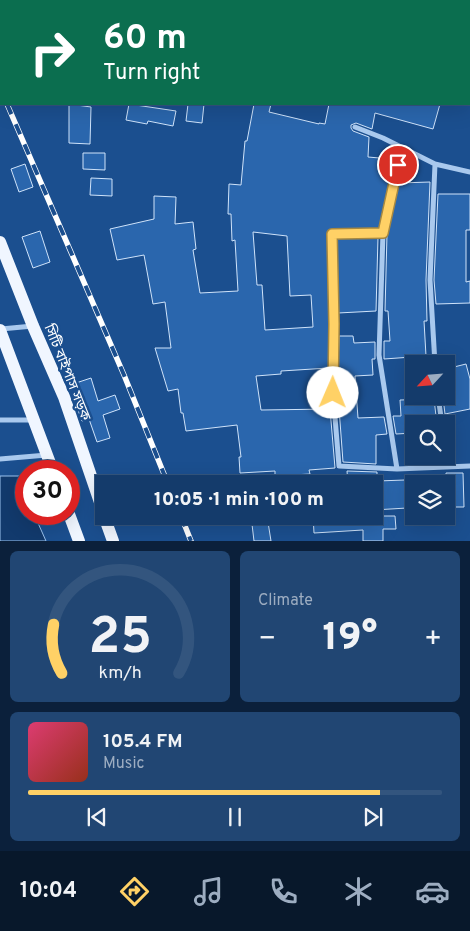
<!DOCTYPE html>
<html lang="en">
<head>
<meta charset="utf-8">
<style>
  :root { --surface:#143b6b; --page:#214673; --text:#f1f3f6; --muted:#9dadc1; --line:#33557e; --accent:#ffd166 }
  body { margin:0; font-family:Overpass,"Noto Sans Bengali",sans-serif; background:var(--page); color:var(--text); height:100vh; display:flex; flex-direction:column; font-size:19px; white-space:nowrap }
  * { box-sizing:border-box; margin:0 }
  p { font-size:16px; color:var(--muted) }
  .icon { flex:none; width:28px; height:28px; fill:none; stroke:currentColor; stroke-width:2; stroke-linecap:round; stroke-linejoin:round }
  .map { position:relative; height:541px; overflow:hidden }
  .sheet { display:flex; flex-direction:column; gap:10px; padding:10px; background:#0b203b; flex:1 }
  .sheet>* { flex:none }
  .top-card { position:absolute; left:0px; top:0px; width:470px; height:105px; box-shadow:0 5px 20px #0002,0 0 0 1px var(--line); background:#0b6e4f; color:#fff; overflow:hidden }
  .needle { width:32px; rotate:244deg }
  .buttons { position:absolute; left:405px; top:355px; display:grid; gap:10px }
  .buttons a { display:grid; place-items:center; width:50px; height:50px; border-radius:0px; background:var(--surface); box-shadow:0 5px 20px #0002,0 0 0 1px var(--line); font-size:25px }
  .speed { position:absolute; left:15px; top:460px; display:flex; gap:10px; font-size:25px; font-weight:700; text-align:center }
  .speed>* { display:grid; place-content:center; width:65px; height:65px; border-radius:50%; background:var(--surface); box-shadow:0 5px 20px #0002,0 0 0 1px var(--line); line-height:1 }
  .speed .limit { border:8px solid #d22; background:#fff; color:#111 }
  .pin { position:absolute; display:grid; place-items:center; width:42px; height:42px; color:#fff; margin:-21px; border:2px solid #fff; border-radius:50%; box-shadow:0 1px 5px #0007 }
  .me { position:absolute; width:55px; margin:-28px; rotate:1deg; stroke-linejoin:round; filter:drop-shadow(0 0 4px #0008) }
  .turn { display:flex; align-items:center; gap:18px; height:105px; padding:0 20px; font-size:22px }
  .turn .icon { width:65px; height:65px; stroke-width:2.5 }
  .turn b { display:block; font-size:35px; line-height:42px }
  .big { font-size:38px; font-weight:800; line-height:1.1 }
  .sheet .tile { flex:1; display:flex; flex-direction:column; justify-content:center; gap:8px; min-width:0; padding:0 18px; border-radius:8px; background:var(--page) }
  .sheet .dial { align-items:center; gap:0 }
  .dial svg { height:130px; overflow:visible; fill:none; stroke:var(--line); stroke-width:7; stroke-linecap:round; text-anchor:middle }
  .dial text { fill:var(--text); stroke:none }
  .song { display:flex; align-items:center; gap:15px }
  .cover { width:60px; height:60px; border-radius:8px; background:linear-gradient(135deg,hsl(340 70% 55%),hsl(10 70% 35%)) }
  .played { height:5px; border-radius:2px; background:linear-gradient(90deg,var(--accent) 85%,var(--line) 85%) }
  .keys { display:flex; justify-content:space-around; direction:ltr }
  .heat { display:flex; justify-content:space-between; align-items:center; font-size:28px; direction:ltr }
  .sheet .tiles { flex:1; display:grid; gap:10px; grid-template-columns:1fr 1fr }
  .tile:last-child { grid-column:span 2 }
  .trip { position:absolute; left:95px; top:475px; width:288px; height:50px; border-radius:0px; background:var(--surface); box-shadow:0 5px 20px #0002,0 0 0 1px var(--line); font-weight:800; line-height:50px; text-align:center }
  .dock { display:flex; height:80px; justify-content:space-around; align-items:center; background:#08182b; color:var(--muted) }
  .dock .icon { width:35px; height:35px }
  .dock .selected { color:var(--accent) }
  .dock b { font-size:22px; color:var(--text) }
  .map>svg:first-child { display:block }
  .water { fill:#123a6d; stroke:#9cc4f0 }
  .building { fill:#2a66ad; stroke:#cfe3fa; fill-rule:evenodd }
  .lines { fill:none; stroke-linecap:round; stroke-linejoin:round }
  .street { stroke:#a9c9ee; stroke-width:5 }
  .primary { stroke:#f0f6ff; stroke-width:12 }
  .rail-casing { stroke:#fff; stroke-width:5.5 }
  .rail { stroke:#1b4f8f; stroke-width:4; stroke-dasharray:11; stroke-linecap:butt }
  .route-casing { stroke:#a68842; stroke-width:12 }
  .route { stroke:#ffd166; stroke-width:9 }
  .labels { text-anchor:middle; stroke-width:5; stroke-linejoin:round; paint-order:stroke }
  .street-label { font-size:14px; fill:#fff; stroke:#1b4f8f }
</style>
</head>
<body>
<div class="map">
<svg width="470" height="541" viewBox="0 0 470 541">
  <rect width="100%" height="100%" fill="#1b4f8f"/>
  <path class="water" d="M0 476H20L26 493V514H34L46 541H0Z"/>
  <path class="building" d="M69 104 91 107 90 144 69 143Z
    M129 104 176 111 173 126 148 121 147 124 126 120Z
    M188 104H204L202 123 186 121Z
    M254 104H271L269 112 319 124V123L325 124 329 104H440L433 129 375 113 372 129 356 123 351 125V128L353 131 369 137 368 157 391 159 390 184 379 229 332 230 328 232 329 368 281 371V374L256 376 261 410 330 409 335 468 309 470 310 474 275 476V471L240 473 239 457H241L237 425 186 431 183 413H181L178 389 168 391 155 348H171L165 302 153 304 144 255 117 260 110 229 154 219V196L176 197 175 224 193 222 196 249 193 250 200 293 238 291 235 240 232 241 231 214H228L229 184 241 185 245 141H247ZM253 232 287 236 290 296 311 295 313 327 265 330 262 285H257Z
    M83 153H105V170L83 169Z
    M25 164 33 187 19 192 11 169Z
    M91 178 112 179V196L90 195Z
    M430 182 426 280 427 321H424L426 356 384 359V341H390L388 311H385L387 234 399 183Z
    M438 194H470V230H466V282L470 281V303L436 304 434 280Z
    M40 231 50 262 33 268 22 237Z
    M378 237 376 311 338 313 336 238Z
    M339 336H353L354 343 375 342V359H372L373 375 355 376 358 418 384 417 387 434 376 435V464L343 462 339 408H343L341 368H338Z
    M466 364 470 379V409L445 414 443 398V396H446V369Z
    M91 378 98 401 115 395 120 409 103 415 110 438 97 442 89 419 82 421 77 407 84 405 76 383Z
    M434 399 436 416 431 418 432 424H414V433L396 434 393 416H401L400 400Z
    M347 471 377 472V481L405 480 407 508 374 510V484H348Z
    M446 473H463L464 507H446Z
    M251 516H267L271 541H254Z
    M313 516H395L396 529H383V541H363V530L314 533Z"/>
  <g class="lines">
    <path class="street" d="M122 0 126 1
      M469 94H470
      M355 127 383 138 435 164 470 172
      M402 149 383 233 379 355 397 469 470 466
      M435 164 430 280 435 364
      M383 233 332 234 334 324 333 393 339 466 397 469
      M1 329 33 326
      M438 396 442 424
      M0 420H32
      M446 450 449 467
      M0 459 47 455"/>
    <path class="primary" d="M0 242 33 326 64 397 104 514
      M0 330 53 471
      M69 514 79 541
      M104 516 113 541"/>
    <g class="rail-casing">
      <path id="rail" d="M0 88 1 91
        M7 104 124 375 168 484
        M181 516 191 541"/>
    </g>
    <use href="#rail" class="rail"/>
  </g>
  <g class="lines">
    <g class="route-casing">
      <path id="route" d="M333 393 334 324 332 234 383 233 398 165"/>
    </g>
    <use href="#route" class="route"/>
  </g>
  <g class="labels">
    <g class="street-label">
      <text transform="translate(68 372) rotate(68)" y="5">সিটি বাইপাস সড়ক</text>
    </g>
  </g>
</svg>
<div class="buttons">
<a><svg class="needle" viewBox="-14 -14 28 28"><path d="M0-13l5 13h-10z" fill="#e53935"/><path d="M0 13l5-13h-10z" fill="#9dadc1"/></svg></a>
<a><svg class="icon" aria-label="search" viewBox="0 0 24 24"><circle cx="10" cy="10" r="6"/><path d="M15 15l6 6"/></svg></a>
<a><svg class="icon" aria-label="layers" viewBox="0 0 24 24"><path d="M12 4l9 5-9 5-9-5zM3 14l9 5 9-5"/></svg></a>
</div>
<div class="speed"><div class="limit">30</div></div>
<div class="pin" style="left:398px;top:165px;background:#d93025"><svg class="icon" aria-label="arrive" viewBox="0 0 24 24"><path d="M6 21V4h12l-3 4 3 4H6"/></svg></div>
<svg class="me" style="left:333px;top:393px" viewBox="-20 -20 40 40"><circle r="19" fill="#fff"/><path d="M0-13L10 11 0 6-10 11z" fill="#ffd166"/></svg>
<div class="trip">10:05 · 1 min · 100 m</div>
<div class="top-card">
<div class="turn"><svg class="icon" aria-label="right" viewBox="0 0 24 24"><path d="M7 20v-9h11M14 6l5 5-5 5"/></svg><div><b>60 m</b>Turn right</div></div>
</div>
</div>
<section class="sheet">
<div class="tiles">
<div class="tile dial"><svg viewBox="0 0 100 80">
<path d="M14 69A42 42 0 1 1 86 69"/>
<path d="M14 69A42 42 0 0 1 9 39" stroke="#ffd166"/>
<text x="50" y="56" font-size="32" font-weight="700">25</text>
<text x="50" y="72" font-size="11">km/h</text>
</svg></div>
<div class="tile"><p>Climate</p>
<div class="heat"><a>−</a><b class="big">19°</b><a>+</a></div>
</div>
<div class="tile">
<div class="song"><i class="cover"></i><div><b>105.4 FM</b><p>Music</p></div></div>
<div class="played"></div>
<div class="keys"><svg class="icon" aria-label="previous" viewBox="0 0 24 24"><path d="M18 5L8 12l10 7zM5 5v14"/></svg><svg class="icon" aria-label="pause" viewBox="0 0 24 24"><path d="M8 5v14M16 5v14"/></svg><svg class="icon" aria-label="next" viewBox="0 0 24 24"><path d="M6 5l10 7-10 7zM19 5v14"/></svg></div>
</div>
</div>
</section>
<nav class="dock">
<b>10:04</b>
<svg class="icon selected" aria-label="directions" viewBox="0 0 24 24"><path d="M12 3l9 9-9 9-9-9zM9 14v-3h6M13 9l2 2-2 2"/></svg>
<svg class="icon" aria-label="music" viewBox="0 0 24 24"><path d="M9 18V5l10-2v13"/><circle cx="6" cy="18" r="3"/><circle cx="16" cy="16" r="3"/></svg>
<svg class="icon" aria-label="phone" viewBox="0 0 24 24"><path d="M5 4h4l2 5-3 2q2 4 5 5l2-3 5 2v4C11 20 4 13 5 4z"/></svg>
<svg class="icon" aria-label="climate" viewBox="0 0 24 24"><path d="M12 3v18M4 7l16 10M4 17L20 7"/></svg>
<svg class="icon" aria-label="car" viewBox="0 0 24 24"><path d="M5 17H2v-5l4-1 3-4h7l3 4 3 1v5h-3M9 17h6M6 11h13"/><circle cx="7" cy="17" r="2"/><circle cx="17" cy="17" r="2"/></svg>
</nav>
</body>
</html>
